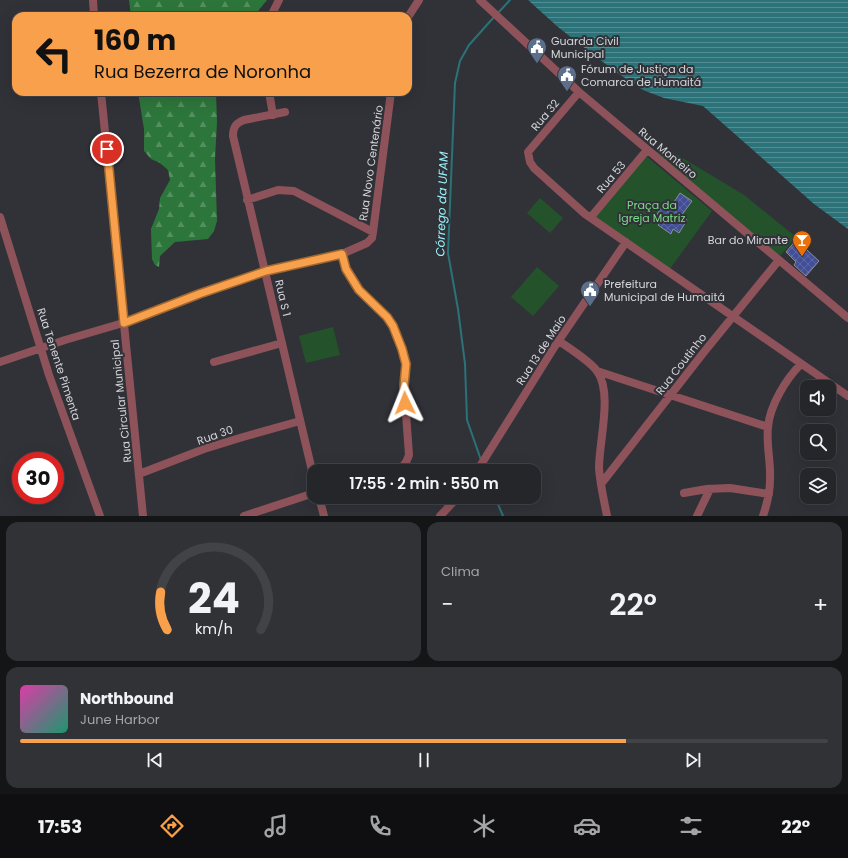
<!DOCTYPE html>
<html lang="pt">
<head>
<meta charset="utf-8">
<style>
  :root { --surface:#25262a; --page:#313236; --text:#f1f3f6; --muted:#a3a5a8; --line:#424347; --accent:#f8a04b }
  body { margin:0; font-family:Poppins,sans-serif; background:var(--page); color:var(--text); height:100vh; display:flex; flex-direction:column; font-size:15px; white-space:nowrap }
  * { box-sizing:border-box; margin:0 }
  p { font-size:13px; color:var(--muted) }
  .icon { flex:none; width:22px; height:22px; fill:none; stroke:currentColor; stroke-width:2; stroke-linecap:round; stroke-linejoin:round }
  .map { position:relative; height:516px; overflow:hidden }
  .details { display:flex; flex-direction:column; gap:6px; padding:6px; background:#141517; flex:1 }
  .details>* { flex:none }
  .top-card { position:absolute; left:12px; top:12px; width:400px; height:84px; border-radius:12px; box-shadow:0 4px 16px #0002,0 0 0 1px var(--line); background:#f8a04b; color:#111; overflow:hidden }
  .fabs { position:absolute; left:800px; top:380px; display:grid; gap:8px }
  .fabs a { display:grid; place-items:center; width:36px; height:36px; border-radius:8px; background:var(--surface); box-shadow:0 4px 16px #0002,0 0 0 1px var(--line); font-size:20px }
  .speed { position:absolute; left:12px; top:452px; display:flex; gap:8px; font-size:20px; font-weight:700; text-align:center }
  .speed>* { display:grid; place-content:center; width:52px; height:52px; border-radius:50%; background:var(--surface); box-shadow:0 4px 16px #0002,0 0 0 1px var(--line); line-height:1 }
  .speed .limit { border:6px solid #d22; background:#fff; color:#111 }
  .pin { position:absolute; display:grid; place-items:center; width:34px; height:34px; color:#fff; margin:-17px; border:2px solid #fff; border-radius:50%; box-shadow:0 1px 4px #0007 }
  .me { position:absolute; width:44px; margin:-22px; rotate:358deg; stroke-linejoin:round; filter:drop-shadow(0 0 3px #0008) }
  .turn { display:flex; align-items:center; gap:14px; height:84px; padding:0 16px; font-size:18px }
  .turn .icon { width:52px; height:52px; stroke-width:2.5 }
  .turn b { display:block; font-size:28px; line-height:34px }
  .big { font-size:30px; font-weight:600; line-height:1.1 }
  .details .card { flex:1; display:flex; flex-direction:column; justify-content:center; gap:6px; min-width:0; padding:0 14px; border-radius:12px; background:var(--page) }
  .details .dial { align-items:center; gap:0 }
  .dial svg { height:104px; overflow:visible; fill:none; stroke:var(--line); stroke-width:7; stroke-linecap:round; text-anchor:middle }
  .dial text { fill:var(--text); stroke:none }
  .song { display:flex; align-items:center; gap:12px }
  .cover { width:48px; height:48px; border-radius:6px; background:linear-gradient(135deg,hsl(320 70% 55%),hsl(160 70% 35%)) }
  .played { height:4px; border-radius:2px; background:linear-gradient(90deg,var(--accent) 75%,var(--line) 75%) }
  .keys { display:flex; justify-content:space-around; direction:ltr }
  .heat { display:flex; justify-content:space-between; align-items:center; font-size:22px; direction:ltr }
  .details .tiles { flex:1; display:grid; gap:6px; grid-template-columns:1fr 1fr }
  .card:last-child { grid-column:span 2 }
  .trip { position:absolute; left:307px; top:464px; width:234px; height:40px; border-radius:12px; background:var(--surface); box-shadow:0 4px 16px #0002,0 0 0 1px var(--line); font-weight:600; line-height:40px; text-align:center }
  .menu { display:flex; height:64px; justify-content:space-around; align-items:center; background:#0f0f11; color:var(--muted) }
  .menu .icon { width:28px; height:28px }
  .menu .current { color:var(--accent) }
  .menu b { font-size:18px; color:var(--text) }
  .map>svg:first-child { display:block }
  .forest { fill:url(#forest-firs) }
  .park { fill:#24532b }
  .water { fill:url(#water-rules) }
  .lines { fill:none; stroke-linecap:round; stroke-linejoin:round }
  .stream { stroke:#2b7279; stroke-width:2 }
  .building { fill:url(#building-cross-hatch); stroke:#8b8d94 }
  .street { stroke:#8e535a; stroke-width:8 }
  .route-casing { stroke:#a16831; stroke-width:10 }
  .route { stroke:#f8a04b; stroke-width:7 }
  .labels { text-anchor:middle; stroke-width:4; stroke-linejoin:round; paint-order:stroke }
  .poi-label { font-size:11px; fill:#d4d5d9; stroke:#313238; text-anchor:start }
  .street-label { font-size:11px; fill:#d4d5d9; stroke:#313238 }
  .park-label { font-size:11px; fill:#7ada88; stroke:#313238 }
  .water-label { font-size:12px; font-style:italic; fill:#98f3fc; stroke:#313238 }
</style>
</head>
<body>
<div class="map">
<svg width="848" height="516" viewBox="0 0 848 516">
  <defs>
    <pattern id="forest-firs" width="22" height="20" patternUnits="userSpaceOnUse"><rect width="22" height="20" fill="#2d763b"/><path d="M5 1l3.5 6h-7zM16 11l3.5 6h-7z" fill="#548f60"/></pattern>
    <pattern id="water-rules" width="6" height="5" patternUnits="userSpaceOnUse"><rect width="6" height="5" fill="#2b7279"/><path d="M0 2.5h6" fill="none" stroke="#538c92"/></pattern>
    <pattern id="building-cross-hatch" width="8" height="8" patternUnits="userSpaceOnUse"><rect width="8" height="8" fill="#424f97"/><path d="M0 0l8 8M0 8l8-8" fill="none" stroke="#5c67a5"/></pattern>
  </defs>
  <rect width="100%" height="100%" fill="#313238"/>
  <path class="forest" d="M129 0H267L254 16H131Z
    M138 92H216L217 122 215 159 217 221 214 231 208 239 175 242 160 256 159 267 155 265 152 259 151 229 159 209 160 198 170 180 168 170 160 163 151 159 144 151V129Z"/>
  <path class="park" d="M661 145 744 195 796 237 781 255 778 254 657 153 656 147Z
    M646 156 712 211 669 270 595 218Z
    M540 198 563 218 550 233 527 213Z
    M537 267 559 286 533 316 511 297Z
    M333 327 340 355 306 363 299 336Z"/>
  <path class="water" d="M528 0H848V229L814 204 703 106 664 98 643 90 619 74 591 53 558 27Z"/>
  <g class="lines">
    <path class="stream" d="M497 14 510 0
      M481 460 467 420 465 364 458 309 448 253 455 83 460 61 469 45 494 17
      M495 497 503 516"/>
  </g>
  <path class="building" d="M680 193 692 201 681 216 687 220 679 233 673 229 671 234 658 225 661 221 655 217 664 204 670 208Z
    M796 240 819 261 806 276 794 265 796 262 786 252Z"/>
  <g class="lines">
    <path class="street" d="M93 0 94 16
      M480 0 579 92 848 318
      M271 16 279 0
      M408 17 419 0
      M101 92 143 516
      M269 92 273 115
      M579 92 528 152 530 162 534 168 585 214 848 396
      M285 112 244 120C236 123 233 127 233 136L314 479
      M247 200 278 190 294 191 373 232
      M0 217 49 375 100 516
      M591 217 647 150
      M342 254 346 269 352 279 359 290 387 317 393 326 402 349 406 364 404 386 409 455C406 464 403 467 395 471
      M559 341C569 348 590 361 597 371 613 393 599 441 599 468 600 484 604 500 607 516
      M0 362 65 340 123 323 199 294 266 271 342 254 367 243 372 238 373 232 391 92
      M214 362 282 343
      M597 371 768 427
      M477 471 555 346 626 242
      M139 474 204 449 243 437 300 421
      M601 484 704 352 779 260
      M684 493 707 489 730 488 769 494
      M319 497 324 516
      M244 516 314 493
      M440 516 458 497
      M697 516 710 489
      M763 516C767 504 770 492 770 480 771 462 766 444 768 427 770 405 786 379 801 364"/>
  </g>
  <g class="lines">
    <g class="route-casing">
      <path id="route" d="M107 149 124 323 199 294 266 271 342 254 346 269 359 290 387 317 393 326 402 349 406 364 404 386 405 403"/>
    </g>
    <use href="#route" class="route"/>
  </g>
  <defs>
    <g id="civic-pin" transform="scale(1)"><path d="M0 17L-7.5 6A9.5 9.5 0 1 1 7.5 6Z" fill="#5c6f8a" stroke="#313238"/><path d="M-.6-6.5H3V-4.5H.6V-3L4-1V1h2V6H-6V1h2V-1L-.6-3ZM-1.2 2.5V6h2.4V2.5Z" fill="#fff"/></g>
    <g id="bar-pin" transform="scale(1)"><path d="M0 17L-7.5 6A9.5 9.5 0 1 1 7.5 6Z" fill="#e8710a" stroke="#313238"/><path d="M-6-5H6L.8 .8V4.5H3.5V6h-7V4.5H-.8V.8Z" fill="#fff"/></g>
  </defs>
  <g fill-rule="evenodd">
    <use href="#civic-pin" x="537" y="47"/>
    <use href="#civic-pin" x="567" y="75"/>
    <use href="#bar-pin" x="802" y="240"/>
    <use href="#civic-pin" x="590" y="290"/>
  </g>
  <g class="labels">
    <g class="poi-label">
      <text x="551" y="45">Guarda Civil<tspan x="551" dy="13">Municipal</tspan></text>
      <text x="581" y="73">Fórum de Justiça da<tspan x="581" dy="13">Comarca de Humaitá</tspan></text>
      <text x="788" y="244" text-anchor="end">Bar do Mirante</text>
      <text x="604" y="288">Prefeitura<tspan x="604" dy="13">Municipal de Humaitá</tspan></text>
    </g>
    <g class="street-label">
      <text transform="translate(545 115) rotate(-50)" y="4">Rua 32</text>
      <text transform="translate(668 153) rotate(40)" y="4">Rua Monteiro</text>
      <text transform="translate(371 163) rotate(-82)" y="4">Rua Novo Centenário</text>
      <text transform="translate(611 177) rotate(-50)" y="4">Rua 53</text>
      <text transform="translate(283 298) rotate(77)" y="4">Rua S 1</text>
      <text transform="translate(541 350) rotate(-57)" y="4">Rua 13 de Maio</text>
      <text transform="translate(59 364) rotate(72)" y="4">Rua Tenente Pimenta</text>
      <text transform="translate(681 364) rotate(-52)" y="4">Rua Coutinho</text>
      <text transform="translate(121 401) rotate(-96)" y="4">Rua Circular Municipal</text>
      <text transform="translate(215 435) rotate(-19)" y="4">Rua 30</text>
    </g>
    <g class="park-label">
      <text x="652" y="209">Praça da<tspan x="652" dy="13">Igreja Matriz</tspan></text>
    </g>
    <g class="water-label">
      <text transform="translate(442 204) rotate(-88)" y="4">Córrego da UFAM</text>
    </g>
  </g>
</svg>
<div class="fabs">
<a><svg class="icon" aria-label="sound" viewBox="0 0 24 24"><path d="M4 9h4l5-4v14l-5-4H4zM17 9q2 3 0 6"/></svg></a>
<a><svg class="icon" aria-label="search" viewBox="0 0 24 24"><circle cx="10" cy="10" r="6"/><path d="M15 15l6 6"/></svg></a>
<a><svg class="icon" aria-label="layers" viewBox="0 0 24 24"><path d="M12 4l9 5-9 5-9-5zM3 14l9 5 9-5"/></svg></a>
</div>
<div class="speed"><div class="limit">30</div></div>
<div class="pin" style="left:107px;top:149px;background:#d93025"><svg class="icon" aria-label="arrive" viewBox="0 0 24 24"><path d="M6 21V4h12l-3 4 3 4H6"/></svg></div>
<svg class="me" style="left:405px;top:403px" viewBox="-20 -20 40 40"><path d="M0-17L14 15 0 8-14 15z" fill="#f8a04b" stroke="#fff" stroke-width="4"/></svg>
<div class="trip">17:55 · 2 min · 550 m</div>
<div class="top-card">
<div class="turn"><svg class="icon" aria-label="left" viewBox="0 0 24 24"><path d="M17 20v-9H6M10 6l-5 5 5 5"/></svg><div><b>160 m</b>Rua Bezerra de Noronha</div></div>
</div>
</div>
<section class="details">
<div class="tiles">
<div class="card dial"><svg viewBox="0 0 100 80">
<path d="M14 69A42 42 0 1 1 86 69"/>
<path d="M14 69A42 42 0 0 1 9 40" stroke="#f8a04b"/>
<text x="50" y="56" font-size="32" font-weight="700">24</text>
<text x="50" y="72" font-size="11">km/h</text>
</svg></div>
<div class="card"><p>Clima</p>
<div class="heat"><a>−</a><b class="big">22°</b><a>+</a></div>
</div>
<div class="card">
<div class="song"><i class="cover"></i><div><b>Northbound</b><p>June Harbor</p></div></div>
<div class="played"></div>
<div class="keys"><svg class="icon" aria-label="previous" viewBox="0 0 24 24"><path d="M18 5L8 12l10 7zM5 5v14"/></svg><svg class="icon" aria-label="pause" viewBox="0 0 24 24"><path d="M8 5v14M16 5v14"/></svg><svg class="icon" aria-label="next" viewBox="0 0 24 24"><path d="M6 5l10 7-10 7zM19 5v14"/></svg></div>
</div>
</div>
</section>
<nav class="menu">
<b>17:53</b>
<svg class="icon current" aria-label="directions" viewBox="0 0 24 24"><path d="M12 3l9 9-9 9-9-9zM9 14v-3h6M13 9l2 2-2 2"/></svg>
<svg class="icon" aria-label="music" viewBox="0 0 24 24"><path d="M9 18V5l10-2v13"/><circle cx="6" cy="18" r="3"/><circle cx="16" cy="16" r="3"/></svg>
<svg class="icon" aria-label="phone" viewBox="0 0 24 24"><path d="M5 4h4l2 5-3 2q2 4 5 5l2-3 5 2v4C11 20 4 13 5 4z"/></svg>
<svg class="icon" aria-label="climate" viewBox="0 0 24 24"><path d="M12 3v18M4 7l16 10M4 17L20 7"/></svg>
<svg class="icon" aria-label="car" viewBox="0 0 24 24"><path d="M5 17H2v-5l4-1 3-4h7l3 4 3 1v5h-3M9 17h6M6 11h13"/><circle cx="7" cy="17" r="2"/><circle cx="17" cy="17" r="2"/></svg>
<svg class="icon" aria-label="filters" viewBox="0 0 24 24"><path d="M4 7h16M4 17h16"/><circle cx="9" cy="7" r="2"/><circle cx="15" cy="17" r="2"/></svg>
<b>22°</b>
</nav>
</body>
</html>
